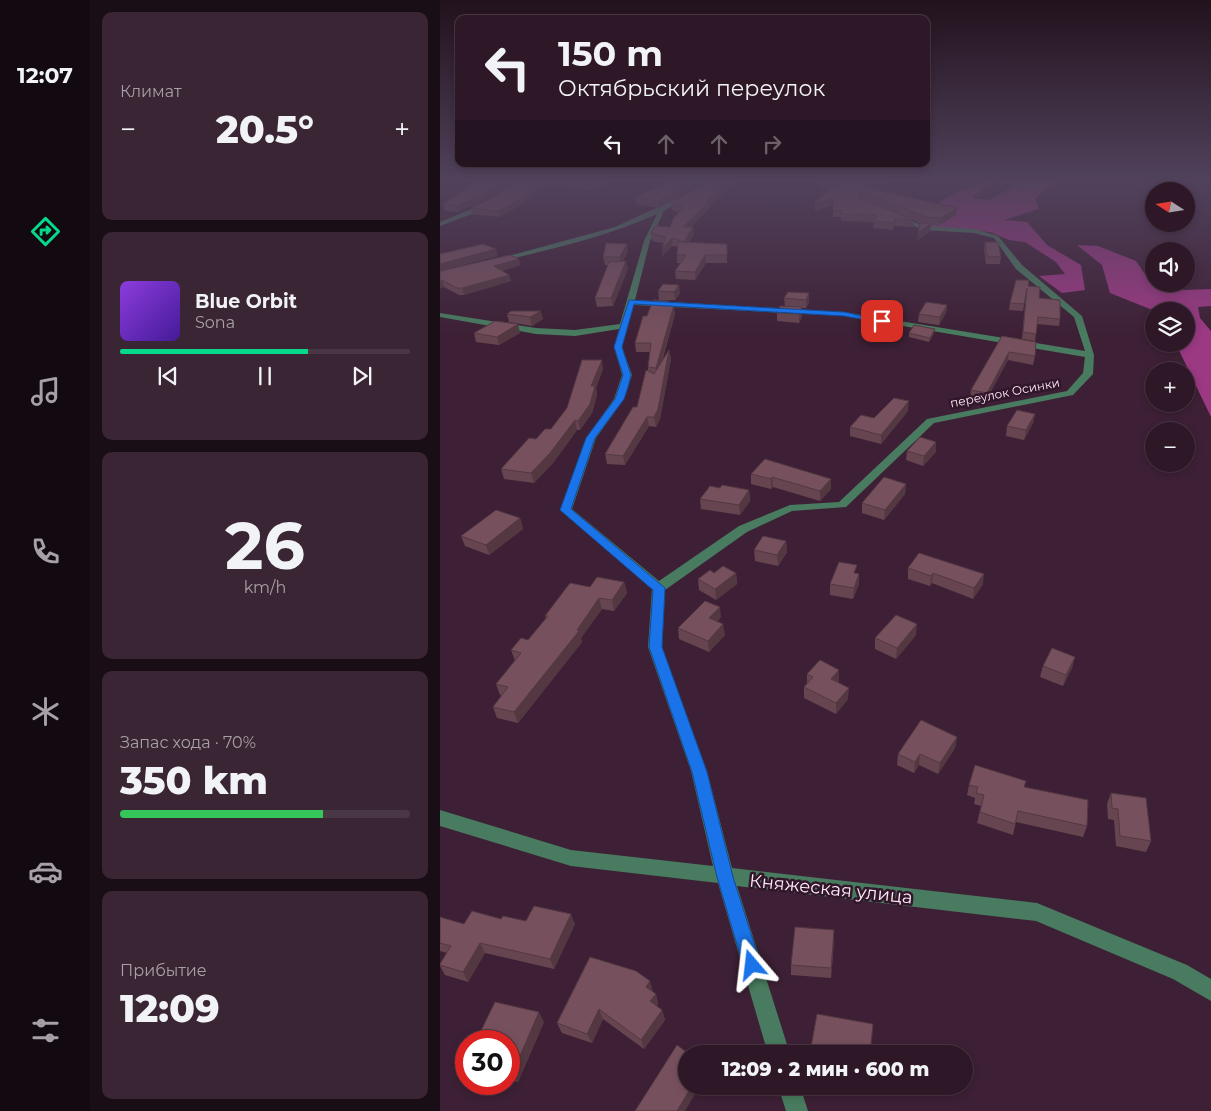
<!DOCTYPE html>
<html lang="ru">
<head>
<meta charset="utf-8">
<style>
  :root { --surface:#2e1828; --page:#3a2534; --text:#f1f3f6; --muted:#a7a0a8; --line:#493745; --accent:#06d98b }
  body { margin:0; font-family:Montserrat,sans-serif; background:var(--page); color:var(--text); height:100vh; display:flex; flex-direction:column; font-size:19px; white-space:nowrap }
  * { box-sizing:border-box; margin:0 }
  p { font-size:16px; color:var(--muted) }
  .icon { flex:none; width:28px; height:28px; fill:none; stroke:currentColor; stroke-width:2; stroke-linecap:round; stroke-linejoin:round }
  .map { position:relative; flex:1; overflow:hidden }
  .details { display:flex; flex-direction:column; gap:12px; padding:12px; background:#190d16; width:350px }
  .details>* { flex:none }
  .guide { position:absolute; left:15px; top:15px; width:475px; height:152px; border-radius:10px; box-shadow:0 2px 8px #0003,0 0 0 1px var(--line); background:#2e1828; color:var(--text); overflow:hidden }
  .needle { width:32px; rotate:282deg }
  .tools { position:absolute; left:705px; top:182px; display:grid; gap:10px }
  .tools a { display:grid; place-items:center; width:50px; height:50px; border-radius:50%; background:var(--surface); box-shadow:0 2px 8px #0003,0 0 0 1px var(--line); font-size:25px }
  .speed { position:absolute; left:15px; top:1030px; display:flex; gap:10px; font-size:25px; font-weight:700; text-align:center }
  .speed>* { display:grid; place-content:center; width:65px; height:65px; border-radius:50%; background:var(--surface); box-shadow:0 2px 8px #0003,0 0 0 1px var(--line); line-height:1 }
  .speed .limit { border:8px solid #d22; background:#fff; color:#111 }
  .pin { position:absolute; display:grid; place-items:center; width:42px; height:42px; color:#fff; margin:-21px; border-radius:10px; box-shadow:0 2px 8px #0006 }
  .me { position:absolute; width:55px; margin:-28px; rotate:343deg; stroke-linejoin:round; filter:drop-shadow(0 0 4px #0008) }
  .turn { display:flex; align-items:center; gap:18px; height:105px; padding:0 20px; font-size:22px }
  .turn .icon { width:65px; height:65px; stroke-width:2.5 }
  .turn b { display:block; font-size:35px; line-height:42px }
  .lanes { display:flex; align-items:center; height:48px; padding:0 20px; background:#0003; justify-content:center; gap:25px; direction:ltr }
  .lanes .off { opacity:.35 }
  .big { font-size:38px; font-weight:800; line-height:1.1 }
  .details .card { flex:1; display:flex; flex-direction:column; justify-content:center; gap:8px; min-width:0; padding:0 18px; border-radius:10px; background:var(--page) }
  .details .dial { align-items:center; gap:0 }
  .dial b { font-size:65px; line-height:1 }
  .song { display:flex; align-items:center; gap:15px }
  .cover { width:60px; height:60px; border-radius:8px; background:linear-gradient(135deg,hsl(270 70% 55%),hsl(260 70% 35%)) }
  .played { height:5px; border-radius:2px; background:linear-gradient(90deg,var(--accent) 65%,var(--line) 65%) }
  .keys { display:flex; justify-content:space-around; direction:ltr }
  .heat { display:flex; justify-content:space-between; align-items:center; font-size:28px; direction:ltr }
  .charge { height:8px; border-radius:4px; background:linear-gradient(90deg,#34c759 70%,var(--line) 0) }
  .trip { position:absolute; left:238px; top:1045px; width:295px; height:50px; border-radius:25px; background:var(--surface); box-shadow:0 2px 8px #0003,0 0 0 1px var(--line); font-weight:800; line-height:50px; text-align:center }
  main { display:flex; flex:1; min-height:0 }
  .menu { display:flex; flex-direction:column; width:90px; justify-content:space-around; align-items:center; background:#120a10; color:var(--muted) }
  .menu .icon { width:35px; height:35px }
  .menu .active { color:var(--accent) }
  .menu b { font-size:22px; color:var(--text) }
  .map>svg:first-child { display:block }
  .forest { fill:#9b3983 }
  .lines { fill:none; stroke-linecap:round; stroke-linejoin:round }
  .minor { fill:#487b5f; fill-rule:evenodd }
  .wall { fill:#664550 }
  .shaded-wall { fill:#533841 }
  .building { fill:#77505d; stroke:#533841 }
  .route { fill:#1a73e8; stroke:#114b97 }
  .labels { text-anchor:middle; stroke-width:5; stroke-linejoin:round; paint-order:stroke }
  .far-street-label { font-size:12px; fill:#feeaf7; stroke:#32162a }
  .near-street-label { font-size:18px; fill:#feeaf7; stroke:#32162a }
</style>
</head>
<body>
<main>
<nav class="menu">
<b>12:07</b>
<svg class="icon active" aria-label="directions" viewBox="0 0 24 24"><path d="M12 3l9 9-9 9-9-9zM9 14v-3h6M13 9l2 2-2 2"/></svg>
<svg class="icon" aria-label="music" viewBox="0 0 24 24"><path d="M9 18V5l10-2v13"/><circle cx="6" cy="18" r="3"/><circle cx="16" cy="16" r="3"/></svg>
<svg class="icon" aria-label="phone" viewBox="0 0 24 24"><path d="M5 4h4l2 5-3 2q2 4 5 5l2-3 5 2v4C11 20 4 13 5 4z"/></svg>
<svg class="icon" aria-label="climate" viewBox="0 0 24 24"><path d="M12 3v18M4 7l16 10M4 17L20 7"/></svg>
<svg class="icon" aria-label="car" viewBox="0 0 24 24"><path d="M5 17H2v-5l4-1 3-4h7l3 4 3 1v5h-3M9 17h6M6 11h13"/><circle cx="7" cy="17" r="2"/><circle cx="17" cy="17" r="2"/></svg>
<svg class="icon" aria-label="filters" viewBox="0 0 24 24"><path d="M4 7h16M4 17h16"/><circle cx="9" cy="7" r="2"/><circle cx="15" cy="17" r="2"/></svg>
</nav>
<section class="details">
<div class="card"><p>Климат</p>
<div class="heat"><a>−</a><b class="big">20.5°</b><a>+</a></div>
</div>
<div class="card">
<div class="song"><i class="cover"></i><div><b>Blue Orbit</b><p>Sona</p></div></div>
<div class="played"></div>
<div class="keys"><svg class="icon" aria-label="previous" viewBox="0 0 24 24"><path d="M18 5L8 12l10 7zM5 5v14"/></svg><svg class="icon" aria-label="pause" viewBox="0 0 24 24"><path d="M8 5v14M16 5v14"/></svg><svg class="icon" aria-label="next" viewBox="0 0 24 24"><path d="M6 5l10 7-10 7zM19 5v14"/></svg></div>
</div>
<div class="card dial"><b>26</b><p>km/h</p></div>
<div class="card"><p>Запас хода · 70%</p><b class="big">350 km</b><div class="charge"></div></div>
<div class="card"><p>Прибытие</p><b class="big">12:09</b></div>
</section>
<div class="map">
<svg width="771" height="1111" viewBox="0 0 771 1111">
  <rect width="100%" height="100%" fill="#3d2035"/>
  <path class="forest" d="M569 179H616L595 199 599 209 564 220 587 222 607 245 641 265 645 290 622 293 599 276 625 274 616 262 585 242 569 240 550 232 486 227 471 218 508 207 498 203 516 192 553 180 532 198 549 200 574 186 564 183Z
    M637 245 658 246 696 261 713 286 744 290 771 289V306L758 307 760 318 771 331V417L736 344H746V311H715L670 293 662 265Z"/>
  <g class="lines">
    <path class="minor" d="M244 195 246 198 224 211 210 241 195 300 404 312 645 351 634 317 576 269 554 238 534 233 483 230 456 218 455 217 458 215 484 226 534 229 558 236 582 265 642 316 654 355 653 374 633 395 494 423 406 507 352 511 307 532 225 590 222 647 267 771 292 868 597 903 747 965 771 979V1001L733 979 596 921 297 886 350 1054H328L278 883 131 866 0 826V810L131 850 273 866 251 771 208 647 212 589 120 510 146 438 174 399 182 375 174 347 179 329 135 336 96 334 0 317V313L96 328 135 330 180 324 204 241 217 214C166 237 112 249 58 262L54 260 175 227ZM194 305 404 316 645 357 643 373 627 391 487 419 399 502 350 505 299 526 219 581 132 509 156 438 184 399 192 375 182 347Z
      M44 204 49 205 32 214 0 226V222Z
      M338 1086H360L368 1111H346Z"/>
  </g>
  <path class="wall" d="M40 179H78L41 202 18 212 5 211 3 204Z
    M80 179H176L155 190 110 185 71 211 59 217 32 214 31 208 46 201Z
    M234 179H268L219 208 196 204 195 197Z
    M271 179H299L282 193V196L270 205V208L250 227 254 234 249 242 287 244V263H266L255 280 236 279 235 271 241 263H237V255L238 247 232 246 222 256 223 243 212 241 211 233 230 227 239 212 232 210 231 203Z
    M448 179 447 185 435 190 516 215 500 225H491L490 232 477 240 483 224 421 197 473 220V227L454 226 453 230 433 228 434 222 401 221V217H393V205L376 211 375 209V202L390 190 380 188V182Z
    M545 242 561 257 560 264H546L544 249Z
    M188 251 183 261 188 269 173 306 157 307 155 298 168 265H165L163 257Z
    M79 259 80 265 62 271 71 281 24 295H19L4 287 0 288V271Z
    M588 286 599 298 620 319 619 326 597 324 595 341 582 339 586 294 583 311 569 310 570 303Z
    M218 291 240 293 235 300H219Z
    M369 293V302L366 308H362V316L359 323 337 321V313L345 306 344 298Z
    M507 305 506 313 499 325 478 322 479 314Z
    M230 306 235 314 222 362 229 350 231 359 220 419 216 427 209 426 185 465 167 464 165 454 197 407 208 371V367L210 352H196L195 343 207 316Z
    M67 314 103 319 92 326 69 322Z
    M34 333H80L59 345 36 342Z
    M469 333H494L489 342 469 337Z
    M562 336 595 356 593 365 568 360 545 402 530 400 531 390Z
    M163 369 156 388 157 395 152 413 140 430H137L113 463 94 483 64 479 61 469 96 439 111 429Z
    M468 411 441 444 410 436V427L434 418Z
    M595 414 593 423 584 440 566 436 567 426Z
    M496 442V452L483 466 466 460 467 451Z
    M325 459 391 489 380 501 333 487 331 489 311 484V474Z
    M466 484 465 494 444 520 422 513V503Z
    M280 488 309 490 310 501 300 515 261 509 260 499Z
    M80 518 83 529 49 555 25 546 21 536Z
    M346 541 347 552 338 566 315 561 314 550Z
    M479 553 543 584 533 599 492 583 490 586 468 579V568Z
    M274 573H296L297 584 276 600 259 590 258 579Z
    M417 573 419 584 413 599 390 595V584Z
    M184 582 187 593 174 611 162 609 141 638 142 642 78 723 57 718 53 707 62 695H60L56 684 75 661 71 650 88 640 106 618 105 616 150 587Z
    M281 617 278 621 285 635 269 652 239 639 238 628Z
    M476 635 456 659 435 649V638Z
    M635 657 632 668 623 686 600 677 603 666Z
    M367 674 399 681 397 683 408 699 396 714 364 698V687L367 683Z
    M517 737 515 748 498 774 479 765 474 773 457 765 458 754Z
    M529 785 584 787 647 826 643 837 576 822 573 835 537 823 541 806 534 804 535 798 527 795Z
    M671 793 711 841 706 852 676 846 674 820 668 819 667 804Z
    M0 917 24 924 61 919 135 924 114 969 45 953 28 982 5 975 0 966V964L7 953 0 951Z
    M394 941 391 978 351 975V965Z
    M213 991V992L216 994 218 1004 217 1006 222 1010 225 1020 204 1049 163 1019 152 1043 122 1033 117 1023Z
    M104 1022 78 1082 69 1079V1041Z"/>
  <path class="shaded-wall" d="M67 179H78L41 202 18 212 16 206Z
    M163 179H176L155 190 154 184Z
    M256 179H268L219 208V201Z
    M291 179H299L282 193V196L270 205V208L244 234 243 227 266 201 278 189Z
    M448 179 447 185 427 193 424 187Z
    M109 180 110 185 71 211 59 217 58 211Z
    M422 191 421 197 418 201 419 194Z
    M393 198V205L376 211V204Z
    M517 208 516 215 500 225 501 218Z
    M455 219 454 226 453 230V223Z
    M491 224 490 232 477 240 478 232Z
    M253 227 254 234 245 249 244 242Z
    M232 238V246L222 256V248Z
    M187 244 188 251 181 265 180 257Z
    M56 249 58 256 0 271V264Z
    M265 255 266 263 255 280V272Z
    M79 259 80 265 55 273 54 266Z
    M186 261 188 269 173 306 171 298Z
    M69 275 71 281 24 295 22 288Z
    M2 280 4 287 0 288V281Z
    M239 285 240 293 235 300 234 292Z
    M369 293V302L366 308V300Z
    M234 305 235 314 217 377 216 368Z
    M507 305 506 313 499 325 500 317Z
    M362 307V316L359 323V314Z
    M101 311 103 319 92 326 90 317Z
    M78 324 80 333 59 345 57 337Z
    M495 329 494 333 489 342 490 338Z
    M229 350 231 359 220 419 216 427 214 417Z
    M569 352 568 360 545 402 547 393Z
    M162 360 163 369 156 388 157 395 152 413 140 430 138 421 151 386Z
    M469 401 468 411 441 444V435Z
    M595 414 593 423 584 440 586 430Z
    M207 417 209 426 185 465 183 456Z
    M135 420 137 430 113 463 94 483 91 473Z
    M496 442V452L483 466 484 456Z
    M332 477 333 487 331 489V479Z
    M391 479V489L380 501V491Z
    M466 484 465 494 444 520 445 510Z
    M309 490 310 501 300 515 299 505Z
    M80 518 83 529 49 555 46 545Z
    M346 541 347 552 338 566 337 555Z
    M296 573 297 584 276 600 275 589Z
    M493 573 492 583 490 586 491 576Z
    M419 574V584L413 599 414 588Z
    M544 574 543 584 533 599 534 588Z
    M184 582 187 593 174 611 172 600Z
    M159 598 162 609 141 638 142 642 78 723 74 712 137 630Z
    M280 607 281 617 271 629 269 618Z
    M283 624 285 635 269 652 268 641Z
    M477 624 476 635 456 659 457 648Z
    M635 657 632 668 623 686 626 675Z
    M399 670V681L391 690V679Z
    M409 688 408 699 396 714V703Z
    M517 737 515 748 498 774 500 763Z
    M480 754 479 765 474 773 475 762Z
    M131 914 135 924 114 969 110 959Z
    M394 930V941L391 978V968Z
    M40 943 45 953 28 982 23 972Z
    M210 981 213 991 209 997 206 987Z
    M216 994 218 1004 213 1011 210 1001Z
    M159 1009 163 1019 152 1043 147 1034Z
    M222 1010 225 1020 204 1049 201 1040Z
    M99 1012 104 1022 78 1082 73 1072Z
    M252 1086H260L245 1111H237Z"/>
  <path class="building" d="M40 179H67L40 196 16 206 3 204Z
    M81 179H163L154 184 109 180 70 205 58 211 31 208 46 201Z
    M234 179H256L219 201 195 197Z
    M271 179H291L278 189H282L266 201H269L243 227H253L244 242 232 238 222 248 226 237 211 233 215 226 230 227 233 219 244 206 231 203Z
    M387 179H447L424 187 517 208 501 218 485 217 422 191 419 194V197L473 220 455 219 453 223 434 221 437 215 401 214 402 210H393V198L376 204 375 202 397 185 380 182Z
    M480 223 491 224 478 232Z
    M238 242 287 244V255H265L255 272 235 271 246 255H237Z
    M545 242H558L561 257 547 256Z
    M166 243 187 244 180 257H163Z
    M43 244 56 249 0 264V254Z
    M70 255 79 259 54 266 69 275 22 288H17L2 280 0 281V271Z
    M186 261 171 298H155L169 262Z
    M576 280H589L588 286 600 287 599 298 620 300V319L598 317 596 334 583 332 587 288 584 304 570 303Z
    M223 284 239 285 234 292 218 291Z
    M348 292 369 293 366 300 344 298Z
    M213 300 229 301 226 306 234 305 216 368 208 367 211 343H195L203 316H207Z
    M486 302 507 305 500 317 479 314Z
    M340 306 362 307 359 314 337 313Z
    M71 311H101L90 317 67 314Z
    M55 321 78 324 57 337 34 333Z
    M474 325 495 329 490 338 469 333Z
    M562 336 596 342 595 356 569 352 547 393 531 390Z
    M229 350 218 409 214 417H207L183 456 165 454 193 407H197L206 370 214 374Z
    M142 360H162L151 386H155L150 404 138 421 135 420 110 453 91 473 61 469 89 438 96 439 105 429H111L127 408Z
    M454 398 469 401 441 435 410 427 421 415 434 418Z
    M577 410 595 414 586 430 567 426Z
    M480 437 496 442 484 456 467 451Z
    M325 459 391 479 380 491 332 477 331 479 311 474Z
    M444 477 466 484 445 510 422 503Z
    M282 485 309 490 299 505 260 499 270 486 280 488Z
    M56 510 80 518 46 545 21 536Z
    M323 536 346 541 337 555 314 550Z
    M479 553 544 574 534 588 493 573 491 576 468 568Z
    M399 562 417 565 414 573 419 574 414 588 390 584Z
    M283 566 296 573 275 589 258 579 270 570 274 573Z
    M157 577 184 582 172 600 159 598 137 630 139 631 74 712 53 707 68 687 56 684 81 653 71 650 81 638 88 640 108 616H105L130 583 150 587Z
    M265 601 280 607 269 618 283 624 268 641 238 628Z
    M456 615 477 624 457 648 435 638Z
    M612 648 635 657 626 675 603 666Z
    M380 660 399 670 391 679 409 688 396 703 364 687 373 677 367 674Z
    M481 720 517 737 500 763 480 754 475 762 458 754Z
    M535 765 586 781 584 787 648 800 647 826 578 811 575 824 540 812 544 795 536 793 538 787 529 785Z
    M671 793 706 798 711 841 680 836 678 809 672 808Z
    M94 906 131 914 110 959 40 943 23 972 0 965V964L11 946 0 943V917L24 924 32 911 61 919 63 916 86 921Z
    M355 927 394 930 391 968 351 965Z
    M150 957 196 971 210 981 206 987 216 994 210 1001 222 1010 201 1040 159 1009 147 1034 117 1023Z
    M55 1002 99 1012 73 1072 69 1071V1041H36Z
    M377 1014 433 1024 430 1054 370 1053Z
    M237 1045 249 1054H246V1086H252L237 1111H195Z"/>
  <linearGradient id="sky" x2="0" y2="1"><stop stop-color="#22121d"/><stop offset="0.54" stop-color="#51425c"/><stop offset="1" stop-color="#51425c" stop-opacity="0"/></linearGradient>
  <rect width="771" height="334" fill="url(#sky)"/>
  <path class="route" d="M189 300 404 312 446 321 442 323 404 316 194 304 182 347 191 375 188 387 184 399 155 438 131 509 225 588 222 647 267 772 293 877 321 965 318 972 312 974 306 972 303 965 277 877 252 772 209 647 213 590 120 510 146 438 175 399 183 375 174 347Z"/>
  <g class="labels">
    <g class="far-street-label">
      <text transform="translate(565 393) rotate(-11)" y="4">переулок Осинки</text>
    </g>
    <g class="near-street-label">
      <text transform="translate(391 889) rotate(6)" y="6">Княжеская улица</text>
    </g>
  </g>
</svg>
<div class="tools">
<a><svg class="needle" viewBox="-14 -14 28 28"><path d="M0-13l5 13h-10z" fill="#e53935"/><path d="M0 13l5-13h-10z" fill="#a7a0a8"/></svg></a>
<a><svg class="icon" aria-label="sound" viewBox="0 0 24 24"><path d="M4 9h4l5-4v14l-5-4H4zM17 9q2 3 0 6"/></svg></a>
<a><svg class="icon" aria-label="layers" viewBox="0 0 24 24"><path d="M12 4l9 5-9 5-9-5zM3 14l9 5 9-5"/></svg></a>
<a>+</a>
<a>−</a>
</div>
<div class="speed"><div class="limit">30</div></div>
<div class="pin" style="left:442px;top:321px;background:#d93025"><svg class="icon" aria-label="arrive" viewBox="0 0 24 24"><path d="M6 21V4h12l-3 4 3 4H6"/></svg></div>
<svg class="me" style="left:312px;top:965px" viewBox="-20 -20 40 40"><path d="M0-17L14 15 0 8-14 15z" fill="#1a73e8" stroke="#fff" stroke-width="4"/></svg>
<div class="trip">12:09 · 2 мин · 600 m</div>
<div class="guide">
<div class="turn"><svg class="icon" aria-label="left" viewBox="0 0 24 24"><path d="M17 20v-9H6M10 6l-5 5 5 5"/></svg><div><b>150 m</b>Октябрьский переулок</div></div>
<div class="lanes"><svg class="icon" aria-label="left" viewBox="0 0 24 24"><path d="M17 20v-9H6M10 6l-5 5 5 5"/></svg><svg class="icon off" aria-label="ahead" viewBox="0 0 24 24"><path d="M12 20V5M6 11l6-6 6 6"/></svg><svg class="icon off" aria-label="ahead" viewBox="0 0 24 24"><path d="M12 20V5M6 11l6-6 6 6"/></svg><svg class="icon off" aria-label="right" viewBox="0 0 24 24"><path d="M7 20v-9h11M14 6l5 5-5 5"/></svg></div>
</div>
</div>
</main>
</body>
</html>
